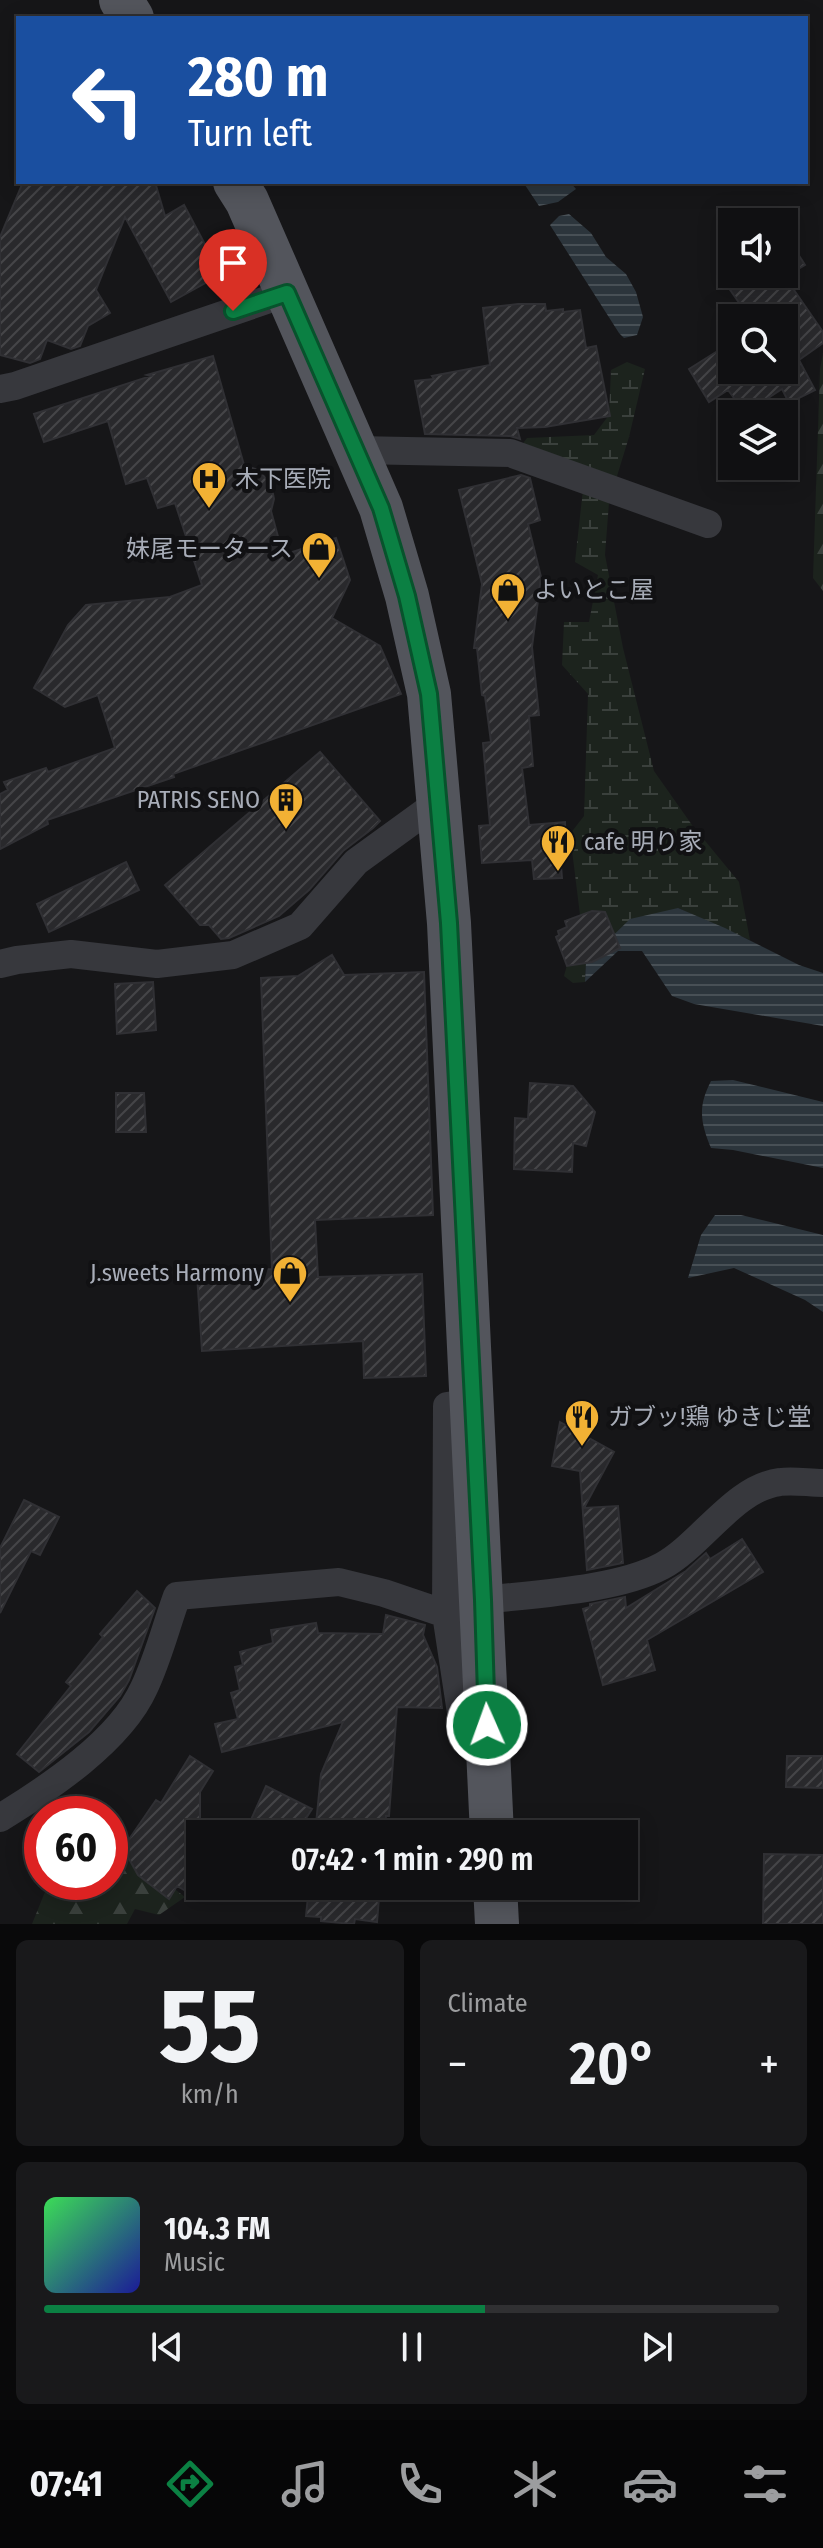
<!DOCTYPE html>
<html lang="en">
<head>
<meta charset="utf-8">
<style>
  :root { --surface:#101012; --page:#19191b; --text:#f1f3f6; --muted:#9c9d9f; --line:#303032; --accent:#0b8043 }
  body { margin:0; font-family:"Fira Sans Condensed","Noto Sans JP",sans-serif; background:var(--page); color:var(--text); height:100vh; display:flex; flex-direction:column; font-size:30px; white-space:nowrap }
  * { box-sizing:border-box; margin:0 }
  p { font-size:26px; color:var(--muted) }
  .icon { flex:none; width:44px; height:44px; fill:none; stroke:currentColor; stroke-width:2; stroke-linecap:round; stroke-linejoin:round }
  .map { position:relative; height:1924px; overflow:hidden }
  .drawer { display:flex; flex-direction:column; gap:16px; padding:16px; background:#09090a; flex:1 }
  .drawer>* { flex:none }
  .banner { position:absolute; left:16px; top:16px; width:792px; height:168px; border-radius:0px; box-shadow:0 4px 20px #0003,0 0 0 2px var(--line); background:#1a4fa0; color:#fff; overflow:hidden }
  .fabs { position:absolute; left:718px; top:208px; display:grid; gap:16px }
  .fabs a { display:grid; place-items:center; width:80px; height:80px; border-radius:0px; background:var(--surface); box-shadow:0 4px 20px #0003,0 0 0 2px var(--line); font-size:40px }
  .speed { position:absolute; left:24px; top:1796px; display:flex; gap:16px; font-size:40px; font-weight:700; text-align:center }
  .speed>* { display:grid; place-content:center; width:104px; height:104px; border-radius:50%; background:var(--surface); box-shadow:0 4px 20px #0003,0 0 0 2px var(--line); line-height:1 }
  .speed .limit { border:12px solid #d22; background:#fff; color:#111 }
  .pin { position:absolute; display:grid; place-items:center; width:68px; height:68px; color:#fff; margin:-82px -34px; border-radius:50% 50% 50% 0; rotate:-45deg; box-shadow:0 0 8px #0007 }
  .pin .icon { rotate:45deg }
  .me { position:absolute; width:88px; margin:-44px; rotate:358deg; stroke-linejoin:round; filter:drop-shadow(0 0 6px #0008) }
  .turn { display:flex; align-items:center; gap:28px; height:168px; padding:0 40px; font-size:36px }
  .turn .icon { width:104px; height:104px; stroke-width:2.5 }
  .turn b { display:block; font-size:56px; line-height:68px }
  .big { font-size:60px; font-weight:600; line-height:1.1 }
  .drawer .tile { flex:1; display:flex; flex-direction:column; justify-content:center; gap:12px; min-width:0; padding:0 28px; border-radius:12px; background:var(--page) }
  .drawer .dial { align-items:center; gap:0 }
  .dial b { font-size:104px; line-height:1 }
  .song { display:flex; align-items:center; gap:24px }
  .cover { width:96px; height:96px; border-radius:12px; background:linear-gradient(135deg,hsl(130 70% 55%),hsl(240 70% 35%)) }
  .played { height:8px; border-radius:4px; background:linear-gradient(90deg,var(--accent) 60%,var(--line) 60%) }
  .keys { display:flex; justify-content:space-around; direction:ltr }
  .heat { display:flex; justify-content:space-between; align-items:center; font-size:44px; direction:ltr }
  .drawer .tiles { flex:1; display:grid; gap:16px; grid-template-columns:1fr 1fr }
  .tile:last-child { grid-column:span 2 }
  .trip { position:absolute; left:186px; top:1820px; width:452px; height:80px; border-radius:0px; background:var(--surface); box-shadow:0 4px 20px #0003,0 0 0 2px var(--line); font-weight:600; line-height:80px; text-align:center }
  .dock { display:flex; height:128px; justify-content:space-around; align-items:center; background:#060607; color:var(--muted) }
  .dock .icon { width:56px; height:56px }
  .dock .current { color:var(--accent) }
  .dock b { font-size:36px; color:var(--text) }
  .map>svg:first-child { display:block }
  .forest { fill:url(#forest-firs) }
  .wetland { fill:url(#wetland-marsh) }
  .water { fill:url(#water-rules) }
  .building { fill:url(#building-hatch); stroke:#303034; stroke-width:2 }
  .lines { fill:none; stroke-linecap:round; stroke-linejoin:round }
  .street { stroke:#37383d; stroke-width:28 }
  .primary { stroke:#53555c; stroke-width:44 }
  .route-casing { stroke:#07532c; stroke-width:20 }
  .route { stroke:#0b8043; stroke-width:14 }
  .labels { text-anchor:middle; stroke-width:8; stroke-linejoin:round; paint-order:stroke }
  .poi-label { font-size:24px; fill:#a8adb8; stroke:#111113; text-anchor:start }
</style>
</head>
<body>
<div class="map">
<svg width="823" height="1924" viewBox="0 0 823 1924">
  <defs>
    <pattern id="forest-firs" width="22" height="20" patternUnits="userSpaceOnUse" patternTransform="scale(2)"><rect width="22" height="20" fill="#1c231d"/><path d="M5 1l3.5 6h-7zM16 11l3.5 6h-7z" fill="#3a403c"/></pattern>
    <pattern id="wetland-marsh" width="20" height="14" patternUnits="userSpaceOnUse" patternTransform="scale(2)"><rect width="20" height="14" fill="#1c231d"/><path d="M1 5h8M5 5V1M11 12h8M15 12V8" fill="none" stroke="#3a403c"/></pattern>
    <pattern id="water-rules" width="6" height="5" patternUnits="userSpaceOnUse" patternTransform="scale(2)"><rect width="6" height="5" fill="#2c353c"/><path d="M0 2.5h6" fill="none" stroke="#485056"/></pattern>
    <pattern id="building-hatch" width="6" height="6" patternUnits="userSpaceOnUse" patternTransform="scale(2)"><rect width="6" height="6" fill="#29292c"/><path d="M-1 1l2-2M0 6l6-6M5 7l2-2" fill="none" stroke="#454548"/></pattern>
  </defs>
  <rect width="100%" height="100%" fill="#161618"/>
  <path class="forest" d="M823 353V591L813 578 820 369Z
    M110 1850 142 1864 185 1897 159 1915 135 1909 127 1924H32L49 1882H110Z"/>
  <path class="wetland" d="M627 362 645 369 629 437 609 502 605 555 623 648 654 771 692 825 739 882 750 940 678 908 586 962 585 982 573 983 564 976 567 965 583 939 570 834 584 816 588 694 562 665 564 622H589L598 575 575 562 585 471 521 446 527 438 594 435 609 415 611 370Z"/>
  <path class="water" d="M523 182H570L576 189 558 202 539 206Z
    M569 214 591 233 606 257 626 274 636 292 643 317 637 335 624 338 619 333 550 225 559 216Z
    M678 908 725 928 799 965 823 973V1026L694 1004 672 996 642 951H618L585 982 586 962 630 919Z
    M733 1080 823 1102V1168L733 1150 711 1148C700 1122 698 1106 711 1081Z
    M715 1215H741L823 1235V1312L805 1300 734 1268 688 1278 701 1235Z"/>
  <path class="building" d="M23 182H155L165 216 184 205 216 265 202 273 207 282 171 302 125 217 96 290 110 313 88 326 80 346 71 349 47 340 40 359 30 363 0 355V237Z
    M784 232 805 265 785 277 823 332V343L799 360 815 390 789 403 782 389 745 413 728 390 709 402 689 369 732 342V370H784V318H732V331L724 319 742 307 719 274 732 265V274H784Z
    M518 304H545L546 311 563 309V312L580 310 586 348 596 346 610 416 545 427 517 428 520 439 510 436 425 434 415 381 434 379 432 376 490 365 483 308Z
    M213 356 244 465 258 470 271 484 274 499 271 511 283 555 336 538 350 580 332 618 380 646 401 694 173 774 174 777 47 820 48 824 0 849V794L8 790 4 782 46 768 48 772 115 748 98 695 65 707 34 688 68 625 86 605 170 597 202 585 175 503 158 508 147 478 126 484 108 421 44 442 34 414 151 376 147 375Z
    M521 475 530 478 540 520 528 524 541 577 532 647 539 715 529 716 533 766 522 768 529 825 565 822 566 853 560 854 562 878 534 879 532 860 482 863 479 826 490 825 483 743 491 742 485 696 482 695 477 648H474L482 584 459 490Z
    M320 752 380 821 373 828 343 851 309 890 279 916 229 938 221 939 209 925H200L165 885Z
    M126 862 139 890 49 932 37 904Z
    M592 911 605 912 620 948 592 962 567 966 556 937 559 935 558 931 567 927 565 921Z
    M332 955 344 975 424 972 433 1215 315 1220 318 1277 422 1274 426 1376 364 1378 363 1341 202 1351 197 1274 272 1269 261 978 298 976Z
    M153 982 156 1030 117 1034 115 984Z
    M530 1083 573 1086 595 1112 586 1146 573 1143 572 1172 514 1169 515 1118 528 1119Z
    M116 1093H144L146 1132H116Z
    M560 1422 614 1452 584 1508 618 1506 623 1563 587 1570 580 1471 552 1466Z
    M24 1500 59 1517 40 1555 31 1551 0 1613V1548Z
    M742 1539 763 1572 647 1640 655 1670 603 1685 583 1609 590 1607V1604L625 1597 626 1608 686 1571 706 1553 710 1559Z
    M137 1591 155 1608 129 1680 120 1696 89 1732 39 1772 17 1754 71 1686 66 1682 103 1637 100 1634Z
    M386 1615 425 1625 423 1635 437 1667 442 1708 397 1707 389 1816H386L385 1834H315L321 1774 343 1722 222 1752 215 1724 238 1719 231 1693 240 1690 235 1667 243 1665 240 1652 273 1643 271 1630 316 1623 318 1633 383 1634Z
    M190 1756 213 1771 200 1792V1899L177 1886 169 1899 138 1875 123 1848 156 1800 161 1803Z
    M787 1756H823V1788L786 1787Z
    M266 1786 312 1809 296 1834H253L246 1831Z
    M764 1854 823 1855V1924H763Z
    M309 1886H380L377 1922 355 1919 354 1924H352L321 1921V1917L306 1916Z"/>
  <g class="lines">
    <path class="street" d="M0 389 15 386 287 293
      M356 450 510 453 708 524
      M0 964 17 960 71 954 157 964 233 955 300 926 356 862 440 801
      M483 1600C534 1594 617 1590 662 1566 701 1545 735 1487 780 1482 794 1480 809 1483 823 1483
      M446 1614 447 1406 473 1402
      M0 1818C49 1788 120 1741 144 1688 158 1659 166 1626 177 1596L339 1582 384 1593 446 1614 463 1726 487 1725"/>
    <path class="primary" d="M121 0 132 18
      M235 182 247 201 381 508 407 596 429 694 449 923 492 1834
      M495 1886 497 1924"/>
  </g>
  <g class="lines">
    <g class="route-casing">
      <path id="route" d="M233 311 287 293 381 508 407 596 429 694 449 923 483 1600 487 1725"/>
    </g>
    <use href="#route" class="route"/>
  </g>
  <defs>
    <g id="hospital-pin" transform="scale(1.8)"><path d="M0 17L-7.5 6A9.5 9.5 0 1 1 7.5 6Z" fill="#f2b134" stroke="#111113"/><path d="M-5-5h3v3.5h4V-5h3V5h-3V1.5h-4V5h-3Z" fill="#111"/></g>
    <g id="shop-pin" transform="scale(1.8)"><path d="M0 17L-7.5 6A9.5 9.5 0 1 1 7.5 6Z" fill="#f2b134" stroke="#111113"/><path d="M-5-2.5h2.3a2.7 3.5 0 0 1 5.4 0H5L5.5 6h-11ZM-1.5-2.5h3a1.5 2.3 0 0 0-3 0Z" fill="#111"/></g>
    <g id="building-pin" transform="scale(1.8)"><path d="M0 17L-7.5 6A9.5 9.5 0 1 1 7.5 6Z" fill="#f2b134" stroke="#111113"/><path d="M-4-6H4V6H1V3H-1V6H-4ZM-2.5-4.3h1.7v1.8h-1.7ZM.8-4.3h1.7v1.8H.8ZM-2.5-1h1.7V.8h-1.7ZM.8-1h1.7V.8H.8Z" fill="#111"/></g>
    <g id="restaurant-pin" transform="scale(1.8)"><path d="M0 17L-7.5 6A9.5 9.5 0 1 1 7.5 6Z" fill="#f2b134" stroke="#111113"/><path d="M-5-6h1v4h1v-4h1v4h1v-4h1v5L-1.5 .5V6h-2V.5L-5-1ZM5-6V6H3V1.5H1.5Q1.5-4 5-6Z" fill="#111"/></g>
  </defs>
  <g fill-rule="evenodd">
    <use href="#hospital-pin" x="209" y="479"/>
    <use href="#shop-pin" x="319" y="549"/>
    <use href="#shop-pin" x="508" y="590"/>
    <use href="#building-pin" x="286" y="800"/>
    <use href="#restaurant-pin" x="558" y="842"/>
    <use href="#shop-pin" x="290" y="1273"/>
    <use href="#restaurant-pin" x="582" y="1417"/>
  </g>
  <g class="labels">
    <g class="poi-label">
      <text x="235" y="487">木下医院</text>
      <text x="293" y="557" text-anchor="end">妹尾モータース</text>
      <text x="534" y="598">よいとこ屋</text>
      <text x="260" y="808" text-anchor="end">PATRIS SENO</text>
      <text x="584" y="850">cafe 明り家</text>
      <text x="264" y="1281" text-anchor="end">J.sweets Harmony</text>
      <text x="608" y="1425">ガブッ!鶏 ゆきじ堂</text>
    </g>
  </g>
</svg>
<div class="fabs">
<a><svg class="icon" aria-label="sound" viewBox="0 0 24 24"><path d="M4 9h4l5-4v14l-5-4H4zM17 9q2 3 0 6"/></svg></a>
<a><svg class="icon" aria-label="search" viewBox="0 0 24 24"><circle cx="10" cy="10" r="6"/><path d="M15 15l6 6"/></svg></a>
<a><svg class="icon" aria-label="layers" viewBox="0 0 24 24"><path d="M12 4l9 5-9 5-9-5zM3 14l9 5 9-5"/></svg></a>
</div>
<div class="speed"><div class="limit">60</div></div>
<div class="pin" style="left:233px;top:311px;background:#d93025"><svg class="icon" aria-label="arrive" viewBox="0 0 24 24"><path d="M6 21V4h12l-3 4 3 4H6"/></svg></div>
<svg class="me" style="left:487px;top:1725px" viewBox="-20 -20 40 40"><circle r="17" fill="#0b8043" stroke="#fff" stroke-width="3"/><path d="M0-11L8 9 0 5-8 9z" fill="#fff"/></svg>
<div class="trip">07:42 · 1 min · 290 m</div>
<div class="banner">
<div class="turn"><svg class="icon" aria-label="left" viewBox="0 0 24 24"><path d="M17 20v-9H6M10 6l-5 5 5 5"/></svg><div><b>280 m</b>Turn left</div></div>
</div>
</div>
<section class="drawer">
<div class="tiles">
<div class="tile dial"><b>55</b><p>km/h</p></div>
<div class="tile"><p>Climate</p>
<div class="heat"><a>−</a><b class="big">20°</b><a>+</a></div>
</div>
<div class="tile">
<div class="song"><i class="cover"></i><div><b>104.3 FM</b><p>Music</p></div></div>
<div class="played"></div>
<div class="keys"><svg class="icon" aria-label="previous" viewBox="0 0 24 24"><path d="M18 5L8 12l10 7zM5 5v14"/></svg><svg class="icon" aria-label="pause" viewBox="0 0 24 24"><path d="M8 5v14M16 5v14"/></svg><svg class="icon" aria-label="next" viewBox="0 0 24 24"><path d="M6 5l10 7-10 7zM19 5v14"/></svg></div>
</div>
</div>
</section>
<nav class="dock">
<b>07:41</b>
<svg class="icon current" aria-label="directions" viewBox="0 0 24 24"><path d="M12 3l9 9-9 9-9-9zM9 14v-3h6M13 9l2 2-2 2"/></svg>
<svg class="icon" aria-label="music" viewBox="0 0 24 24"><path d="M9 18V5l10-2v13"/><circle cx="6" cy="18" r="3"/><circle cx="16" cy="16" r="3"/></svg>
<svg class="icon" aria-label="phone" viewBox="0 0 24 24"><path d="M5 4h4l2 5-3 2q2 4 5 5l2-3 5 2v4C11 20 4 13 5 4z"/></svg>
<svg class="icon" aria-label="climate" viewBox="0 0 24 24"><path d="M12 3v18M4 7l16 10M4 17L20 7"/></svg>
<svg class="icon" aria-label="car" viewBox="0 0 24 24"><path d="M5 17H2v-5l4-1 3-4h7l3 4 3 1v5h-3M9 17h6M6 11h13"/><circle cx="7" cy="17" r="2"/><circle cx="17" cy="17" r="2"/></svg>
<svg class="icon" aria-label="filters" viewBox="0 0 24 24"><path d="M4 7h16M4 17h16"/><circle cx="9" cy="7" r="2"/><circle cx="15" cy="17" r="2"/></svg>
</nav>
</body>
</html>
